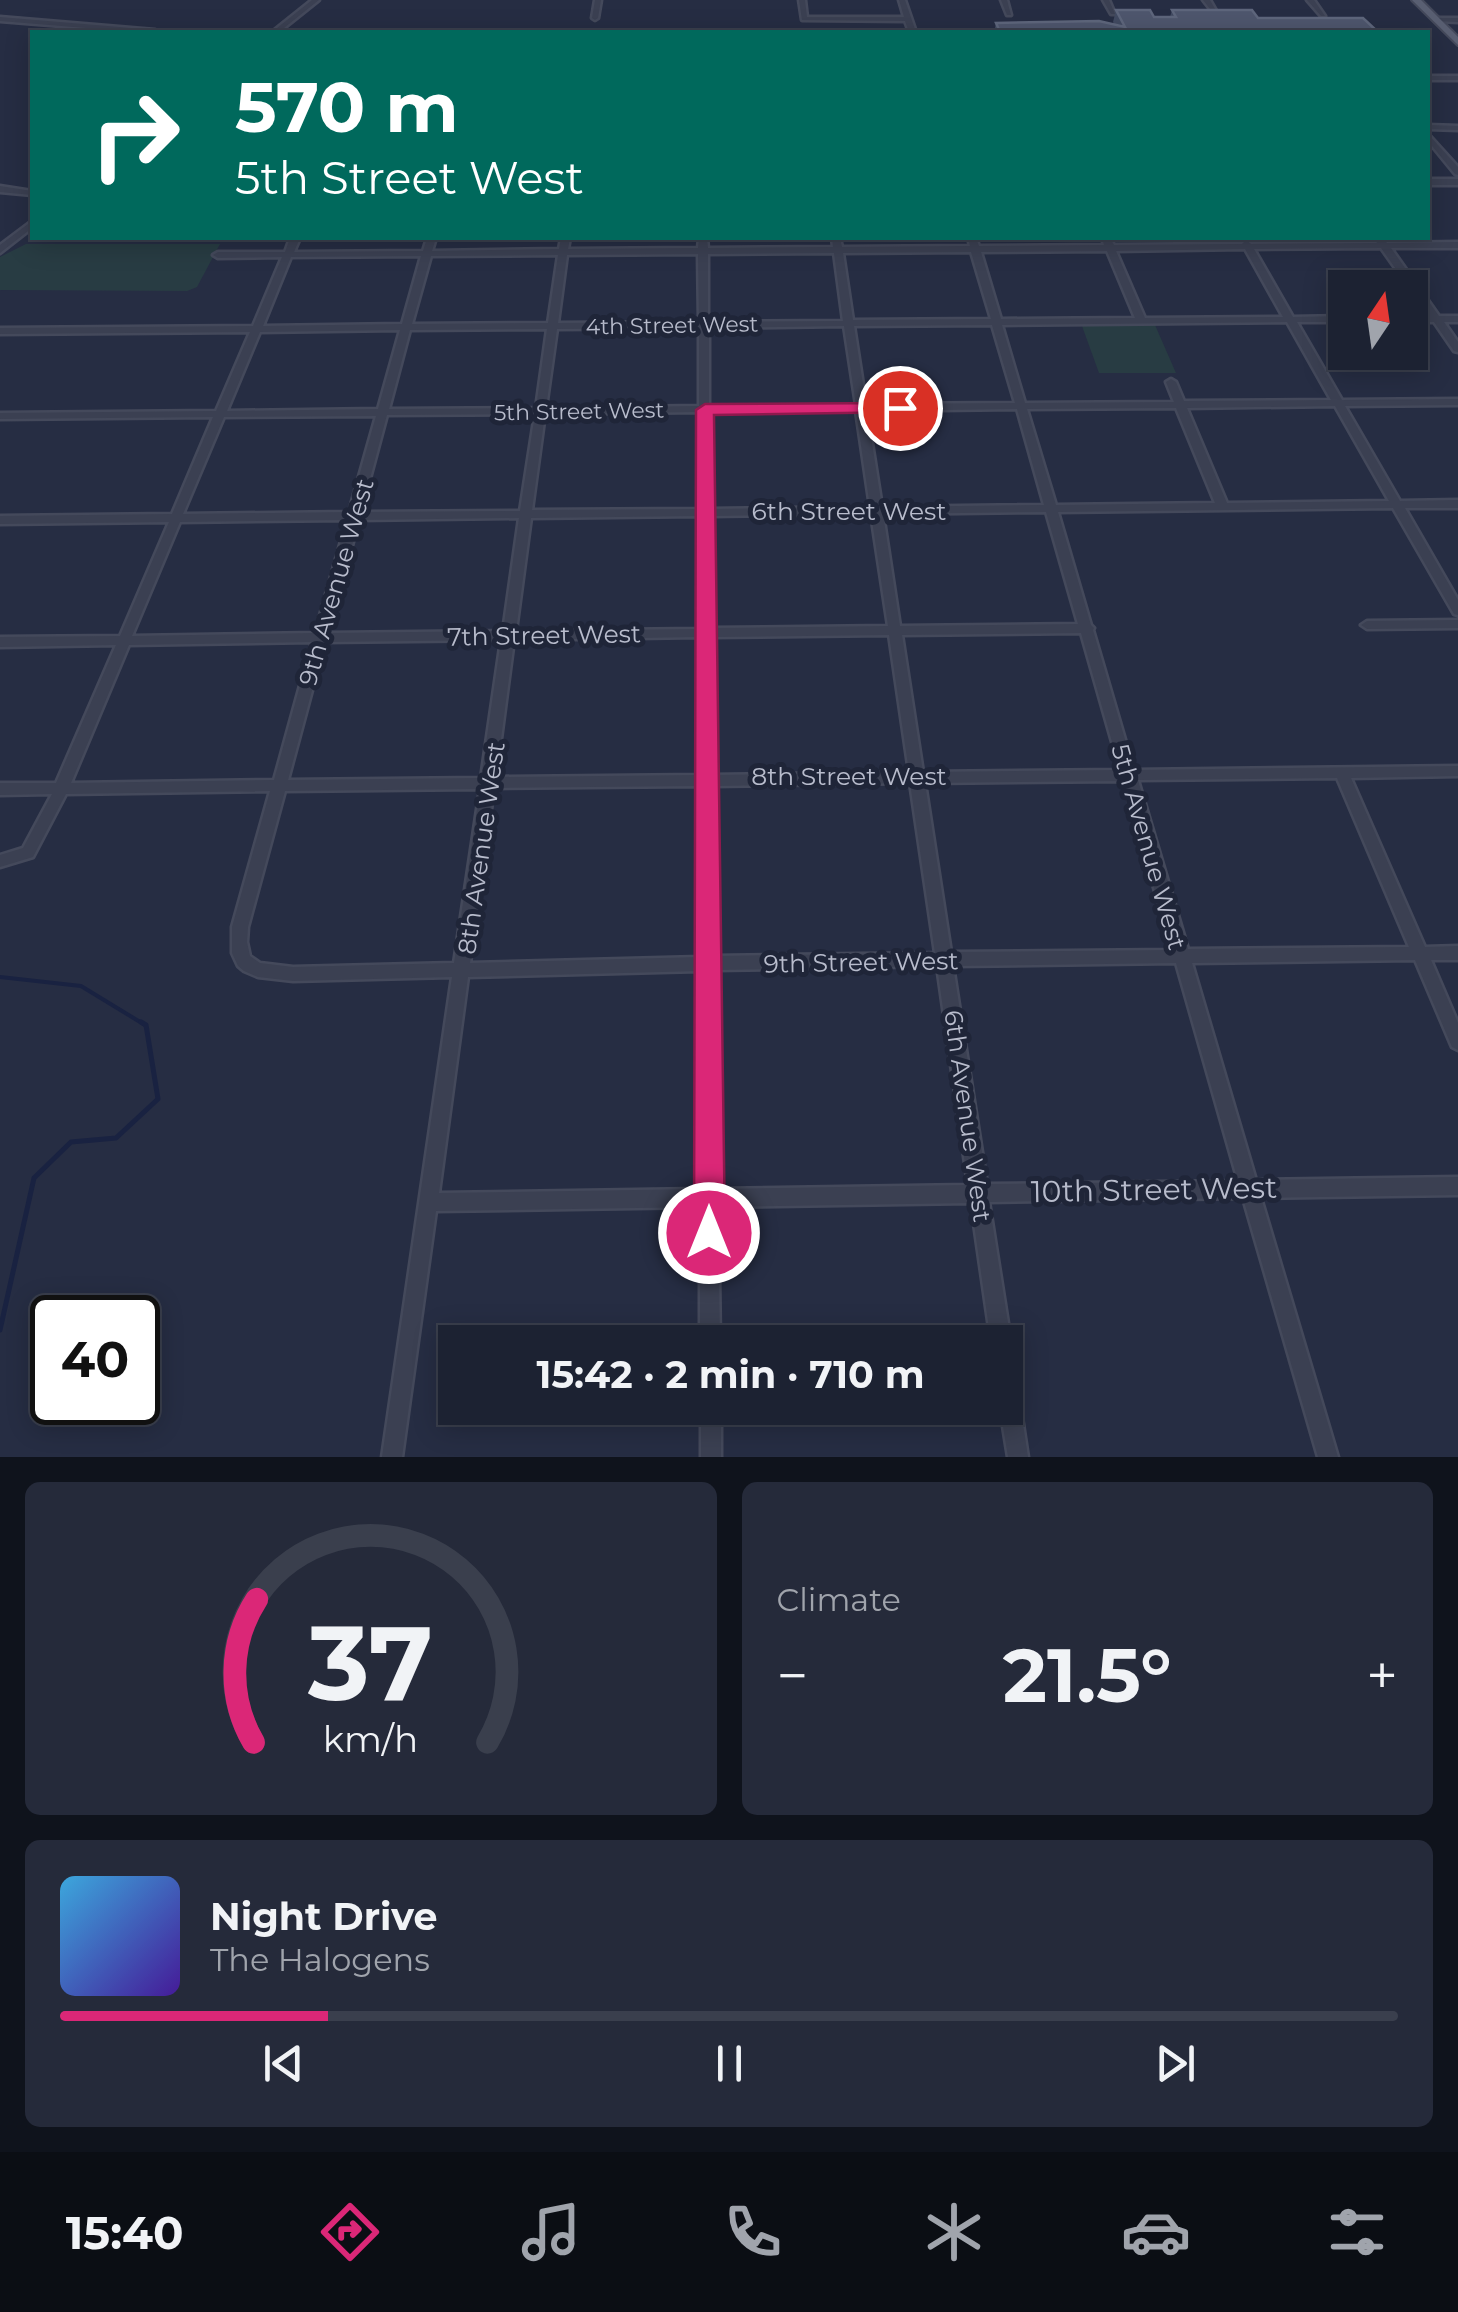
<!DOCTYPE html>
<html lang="en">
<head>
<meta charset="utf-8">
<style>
  :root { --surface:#1c2232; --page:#252a3a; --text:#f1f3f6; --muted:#a0a4ac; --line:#3a3f4d; --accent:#db2777 }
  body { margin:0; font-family:Montserrat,sans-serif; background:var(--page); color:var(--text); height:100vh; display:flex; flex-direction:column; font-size:38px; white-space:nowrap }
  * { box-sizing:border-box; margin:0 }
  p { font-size:32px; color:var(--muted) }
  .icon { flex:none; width:55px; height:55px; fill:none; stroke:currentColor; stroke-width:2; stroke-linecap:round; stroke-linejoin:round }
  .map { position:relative; height:1457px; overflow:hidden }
  .side { display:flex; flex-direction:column; gap:25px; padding:25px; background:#0f131c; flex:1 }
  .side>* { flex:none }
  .guide { position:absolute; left:30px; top:30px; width:1400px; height:210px; border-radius:0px; box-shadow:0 5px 25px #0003,0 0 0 2px var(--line); background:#00695c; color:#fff; overflow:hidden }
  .needle { width:65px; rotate:13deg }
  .controls { position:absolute; left:1328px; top:270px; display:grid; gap:20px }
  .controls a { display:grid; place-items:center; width:100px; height:100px; border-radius:0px; background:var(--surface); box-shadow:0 5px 25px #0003,0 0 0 2px var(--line); font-size:50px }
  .speed { position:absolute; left:30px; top:1295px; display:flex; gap:20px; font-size:50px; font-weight:700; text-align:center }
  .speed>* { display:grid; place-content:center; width:130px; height:130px; border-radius:50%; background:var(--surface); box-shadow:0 5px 25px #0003,0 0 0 2px var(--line); line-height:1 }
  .speed .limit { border:5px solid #111; border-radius:15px; background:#fff; color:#111 }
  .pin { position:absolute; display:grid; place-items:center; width:85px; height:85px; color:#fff; margin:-42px; border:5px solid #fff; border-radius:50%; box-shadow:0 2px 10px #0007 }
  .me { position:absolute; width:110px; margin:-55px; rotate:0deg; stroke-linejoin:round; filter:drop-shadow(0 0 8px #0008) }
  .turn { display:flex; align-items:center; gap:35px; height:210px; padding:0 40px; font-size:45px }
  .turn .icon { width:130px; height:130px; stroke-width:2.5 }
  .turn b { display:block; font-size:70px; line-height:85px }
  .big { font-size:75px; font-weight:700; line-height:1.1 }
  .side .widget { flex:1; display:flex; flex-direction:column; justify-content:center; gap:15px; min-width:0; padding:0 35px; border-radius:15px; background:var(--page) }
  .side .dial { align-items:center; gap:0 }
  .dial svg { height:260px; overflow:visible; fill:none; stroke:var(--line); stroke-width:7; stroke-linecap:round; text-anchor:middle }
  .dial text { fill:var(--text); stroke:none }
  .song { display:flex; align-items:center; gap:30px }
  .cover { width:120px; height:120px; border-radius:15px; background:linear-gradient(135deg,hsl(200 70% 55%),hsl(260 70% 35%)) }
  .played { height:10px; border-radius:5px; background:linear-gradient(90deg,var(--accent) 20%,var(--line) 20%) }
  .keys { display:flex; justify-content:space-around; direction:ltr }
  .heat { display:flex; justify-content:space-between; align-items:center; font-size:55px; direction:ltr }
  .side .tiles { flex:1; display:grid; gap:25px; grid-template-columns:1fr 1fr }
  .widget:last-child { grid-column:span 2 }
  .trip { position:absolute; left:438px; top:1325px; width:585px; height:100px; border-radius:0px; background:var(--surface); box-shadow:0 5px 25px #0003,0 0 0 2px var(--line); font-weight:700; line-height:100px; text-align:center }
  .dock { display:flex; height:160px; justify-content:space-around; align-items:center; background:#0b0e14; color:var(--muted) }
  .dock .icon { width:70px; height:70px }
  .dock .selected { color:var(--accent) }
  .dock b { font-size:45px; color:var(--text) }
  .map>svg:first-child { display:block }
  .green { fill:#283c43 }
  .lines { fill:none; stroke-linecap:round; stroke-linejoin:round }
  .stream-far1 { stroke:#192241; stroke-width:4 }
  .stream { stroke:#192241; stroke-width:5 }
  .minor-casing { stroke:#44495b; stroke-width:5 }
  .major-casing { stroke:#44495b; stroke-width:4 }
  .minor { fill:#3b4052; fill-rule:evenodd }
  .major { fill:#595f72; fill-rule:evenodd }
  .wall { fill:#414a61 }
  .building { fill:#4e566d; stroke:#5e667c; stroke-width:2.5 }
  .route { fill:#db2777; stroke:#8e194d; stroke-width:2.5 }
  .labels { text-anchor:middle; stroke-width:10; stroke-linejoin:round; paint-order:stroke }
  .far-street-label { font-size:22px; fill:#b8bccc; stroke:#1f2538 }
  .street-label { font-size:25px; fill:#b8bccc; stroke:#1f2538 }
  .near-street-label { font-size:30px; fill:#b8bccc; stroke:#1f2538 }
</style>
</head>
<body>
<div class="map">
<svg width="1458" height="1457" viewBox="0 0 1458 1457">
  <rect width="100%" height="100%" fill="#262d43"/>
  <path class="green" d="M26 244H220L197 287 187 291 0 290V257Z
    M1155 325 1176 373H1099L1082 326Z"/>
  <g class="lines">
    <path class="stream-far1" d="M0 977 81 986 145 1025"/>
    <path class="stream" d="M0 1330 34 1178 71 1142 116 1138 158 1099 146 1025 141 1022"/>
    <g class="minor-casing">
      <path id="minor" d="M312 0H319L279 32H272Z
        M595 0H601L598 18 595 20 592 18Z
        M799 0H805L807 17H904L899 0H905L916 32H909L905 21 802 20Z
        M1001 0H1007L1011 15H1007Z
        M1103 0H1109L1115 14H1111Z
        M1203 0H1210L1218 14H1214Z
        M1307 0H1314L1325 16H1321Z
        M0 17 155 30 159 32H136L0 21Z
        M1437 18H1458V22L1435 21Z
        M1428 76H1458V80H1428Z
        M1428 125 1458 126V130L1428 129Z
        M1428 134 1458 167V175L1455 174 1428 141Z
        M1428 179H1458V185H1428Z
        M0 186 32 191V195L0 192Z
        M32 221V228L0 253V245Z
        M290 238H300L294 252 423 251 427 238H436L432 251 559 249 561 238H570L568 249 698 248 699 238H707L708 248 833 247 832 238H840L842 247 970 246 968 238H976L979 246 1104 245 1102 238H1110L1114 245 1242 244 1246 240 1251 244 1377 243 1375 240 1379 238H1383L1387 243 1458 242V248H1391L1439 316H1458V322H1444L1458 342V352L1454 351 1434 322H1410V316H1429L1381 248 1254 249 1293 317 1345 316V322H1297L1342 400 1458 399V405L1345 406 1400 501 1458 500V508H1405L1458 600V615L1454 614 1393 508 1058 512 1091 625 1094 628 1093 630 1134 770 1458 766V776L1351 778 1425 947 1458 946V960H1431L1458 1023V1050L1452 1047 1415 960 1192 963 1256 1180 1458 1177V1195L1261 1198 1338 1457H1318L1243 1198 989 1202 1011 1342 1005 1350V1342H991L971 1203 718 1207 720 1342H700V1207L436 1211 402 1457H382L452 977 293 981 258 977 244 971 238 966 232 953V927L270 791 66 794 33 857 0 867V855L23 848 52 794 0 795V783H56L116 645 0 647V637L120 636 169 522 0 524V516L172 514 213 417 0 419V413L216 411 250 332 0 334V328L253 326 282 257 218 258 213 255 218 252H285ZM1245 249 1283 317 1145 318 1116 251ZM1107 251 1135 318 1001 319 981 252ZM971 252 991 319 853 320 843 253ZM834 253 843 321 708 322V254ZM698 254 699 322 558 323 567 255ZM558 255 548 323 412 324 431 256ZM421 256 402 324 263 326 291 257ZM1287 322 1331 400 1184 401 1176 382 1171 379 1166 382 1174 402 1025 403 1002 325ZM992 325 1015 403 866 404 854 326ZM844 326 856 405 709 406V328ZM699 328V406L546 408 557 329ZM547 329 536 408 389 409 410 330ZM400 330 378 409 227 411 260 332ZM1335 406 1389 501 1227 503 1187 408ZM1176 408 1215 503 1056 505 1027 409ZM1017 409 1044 505 882 507 867 411ZM856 411 870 507 711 509 709 412ZM699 412V509L532 510 545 414ZM535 414 520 511 361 512 387 415ZM376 416 349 512 183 514 224 417ZM1046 512 1078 624 900 626 883 514ZM871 514 888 626 712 628 711 516ZM699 516V629L516 631 531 518ZM519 518 503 631 328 633 359 520ZM347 520 315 633 132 636 180 522ZM1081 633 1120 770 923 772 902 635ZM889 635 909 772 713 775 712 637ZM699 637V775L496 777 514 640ZM501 640 481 778 288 780 325 642ZM312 642 274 780 71 783 129 645ZM1337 778 1409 947 1188 949 1138 780ZM1123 781 1172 950 951 952 925 783ZM910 783 935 953 716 956 714 786ZM699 786 700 957 470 963 494 788ZM480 789 454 963 293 967 260 963 250 956 247 942 248 927 285 791ZM1176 963 1238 1181 987 1184 953 966ZM937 966 968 1185 718 1189 716 970ZM700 971V1189L439 1193 468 977Z
        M1458 620V628L1367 629 1361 625 1367 621Z
        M1005 1361 1012 1364 1015 1371 1028 1457H1008L1000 1408H1005Z
        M701 1408H721V1457H701Z"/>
    </g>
    <g class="major-casing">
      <path id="major" d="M1412 0H1421L1458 37V45Z"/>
    </g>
    <use href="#minor" class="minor"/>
    <use href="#major" class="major"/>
  </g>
  <path class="wall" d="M1116 10 1154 17H1170L1172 10 1258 18 1378 32H994L996 23 1114 24 1113 22Z"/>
  <path class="building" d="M1116 10H1150L1154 17H1176L1172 10H1252L1258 18H1363L1378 32H1000L996 23 1099 21 1125 27Z"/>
  <path class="route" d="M900 403 909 408 907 412 714 415 725 1233 720 1244 709 1249 698 1244 694 1233 696 410 705 404Z"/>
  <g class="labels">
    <g class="far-street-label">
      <text transform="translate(672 325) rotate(-1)" y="8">4th Street West</text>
      <text transform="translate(579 411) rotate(-1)" y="8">5th Street West</text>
    </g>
    <g class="street-label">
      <text x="849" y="520">6th Street West</text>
      <text transform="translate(336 582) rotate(-74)" y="9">9th Avenue West</text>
      <text transform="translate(544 635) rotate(-1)" y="9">7th Street West</text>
      <text x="849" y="785">8th Street West</text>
      <text transform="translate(1149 847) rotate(74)" y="9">5th Avenue West</text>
      <text transform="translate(481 848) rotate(-82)" y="9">8th Avenue West</text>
      <text transform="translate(861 962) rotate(-1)" y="9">9th Street West</text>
      <text transform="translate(968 1116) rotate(82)" y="9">6th Avenue West</text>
    </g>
    <g class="near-street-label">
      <text transform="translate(1154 1190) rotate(-1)" y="10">10th Street West</text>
    </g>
  </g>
</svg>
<div class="controls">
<a><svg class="needle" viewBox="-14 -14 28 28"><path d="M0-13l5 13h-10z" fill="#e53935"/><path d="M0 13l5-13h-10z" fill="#a0a4ac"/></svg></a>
</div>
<div class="speed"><div class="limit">40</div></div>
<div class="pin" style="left:900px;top:408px;background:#d93025"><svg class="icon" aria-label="arrive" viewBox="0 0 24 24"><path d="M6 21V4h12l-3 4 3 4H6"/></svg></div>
<svg class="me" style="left:709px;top:1233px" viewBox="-20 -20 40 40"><circle r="17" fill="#db2777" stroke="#fff" stroke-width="3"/><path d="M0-11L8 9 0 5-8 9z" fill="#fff"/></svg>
<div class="trip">15:42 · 2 min · 710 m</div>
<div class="guide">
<div class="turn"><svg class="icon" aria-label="right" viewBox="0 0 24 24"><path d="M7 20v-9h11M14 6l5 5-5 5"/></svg><div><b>570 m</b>5th Street West</div></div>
</div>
</div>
<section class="side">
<div class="tiles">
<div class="widget dial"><svg viewBox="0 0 100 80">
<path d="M14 69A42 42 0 1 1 86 69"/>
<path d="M14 69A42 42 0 0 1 15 25" stroke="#db2777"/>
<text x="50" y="56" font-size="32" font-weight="700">37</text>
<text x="50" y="72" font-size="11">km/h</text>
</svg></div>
<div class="widget"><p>Climate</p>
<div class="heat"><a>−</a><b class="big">21.5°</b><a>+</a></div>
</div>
<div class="widget">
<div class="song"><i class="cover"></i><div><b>Night Drive</b><p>The Halogens</p></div></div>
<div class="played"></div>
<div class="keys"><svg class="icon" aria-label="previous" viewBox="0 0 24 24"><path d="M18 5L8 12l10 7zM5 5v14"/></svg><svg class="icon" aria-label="pause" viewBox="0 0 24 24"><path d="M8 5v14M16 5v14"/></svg><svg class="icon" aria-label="next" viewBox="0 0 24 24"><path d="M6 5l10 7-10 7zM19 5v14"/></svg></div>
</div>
</div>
</section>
<nav class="dock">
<b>15:40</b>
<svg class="icon selected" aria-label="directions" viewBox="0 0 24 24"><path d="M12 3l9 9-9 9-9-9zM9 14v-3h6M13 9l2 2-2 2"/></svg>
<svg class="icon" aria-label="music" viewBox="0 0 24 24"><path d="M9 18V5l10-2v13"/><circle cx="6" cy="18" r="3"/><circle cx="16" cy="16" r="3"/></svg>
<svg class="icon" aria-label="phone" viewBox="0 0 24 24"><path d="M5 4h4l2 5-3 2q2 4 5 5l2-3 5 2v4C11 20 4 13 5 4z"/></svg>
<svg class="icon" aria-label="climate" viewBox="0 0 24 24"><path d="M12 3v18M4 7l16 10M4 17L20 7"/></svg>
<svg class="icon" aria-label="car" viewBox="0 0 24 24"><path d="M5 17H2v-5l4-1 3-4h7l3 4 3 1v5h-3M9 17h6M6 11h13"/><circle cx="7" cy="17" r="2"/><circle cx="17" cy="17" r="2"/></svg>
<svg class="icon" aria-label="filters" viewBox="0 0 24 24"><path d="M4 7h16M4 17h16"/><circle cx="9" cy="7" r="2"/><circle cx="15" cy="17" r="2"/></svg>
</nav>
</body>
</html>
